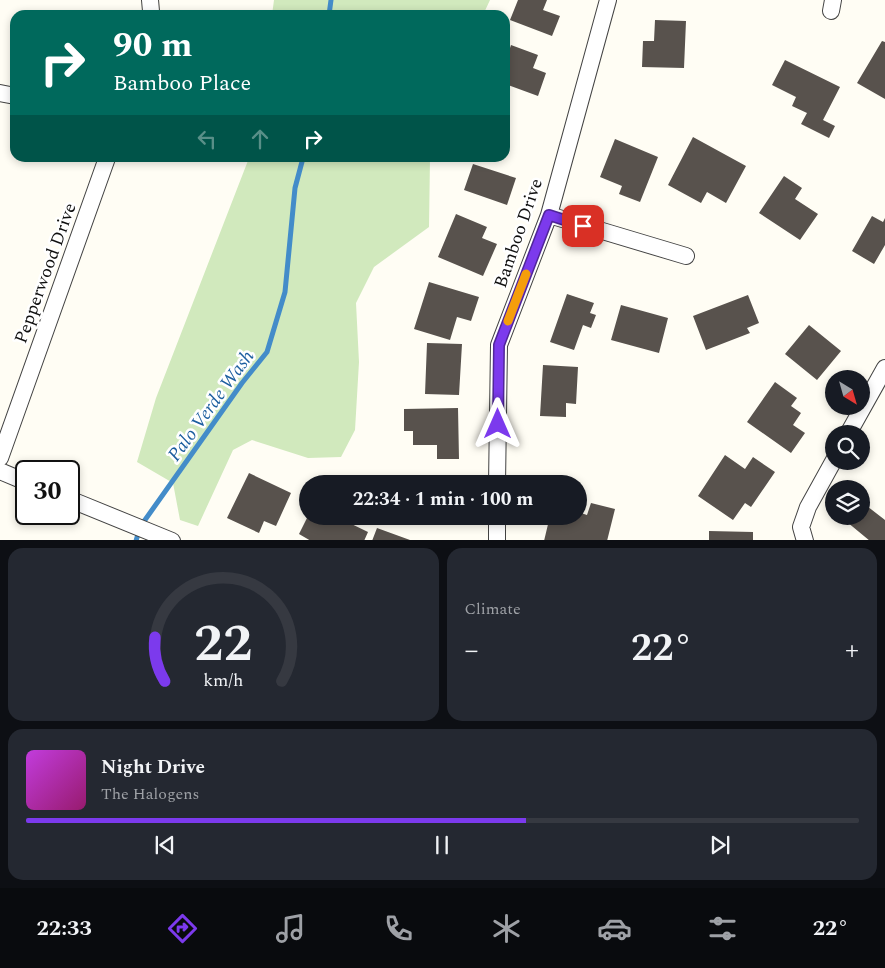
<!DOCTYPE html>
<html lang="en">
<head>
<meta charset="utf-8">
<style>
  :root { --surface:#171b24; --page:#242831; --text:#f1f3f6; --muted:#9ea1a6; --line:#363941; --accent:#7c3aed }
  body { margin:0; font-family:Spectral,serif; background:var(--page); color:var(--text); height:100vh; display:flex; flex-direction:column; font-size:19px; white-space:nowrap }
  * { box-sizing:border-box; margin:0 }
  p { font-size:16px; color:var(--muted) }
  .icon { flex:none; width:28px; height:28px; fill:none; stroke:currentColor; stroke-width:2; stroke-linecap:round; stroke-linejoin:round }
  .map { position:relative; height:540px; overflow:hidden }
  .details { display:flex; flex-direction:column; gap:8px; padding:8px; background:#0d0f14; flex:1 }
  .details>* { flex:none }
  .top-card { position:absolute; left:10px; top:10px; width:500px; height:152px; border-radius:15px; box-shadow:0 2px 8px #0003; background:#00695c; color:#fff; overflow:hidden }
  .needle { width:32px; rotate:143deg }
  .tools { position:absolute; left:825px; top:370px; display:grid; gap:10px }
  .tools a { display:grid; place-items:center; width:45px; height:45px; border-radius:50%; background:var(--surface); box-shadow:0 2px 8px #0003; font-size:25px }
  .speed { position:absolute; left:15px; top:460px; display:flex; gap:10px; font-size:25px; font-weight:700; text-align:center }
  .speed>* { display:grid; place-content:center; width:65px; height:65px; border-radius:50%; background:var(--surface); box-shadow:0 2px 8px #0003; line-height:1 }
  .speed .limit { border:2px solid #111; border-radius:8px; background:#fff; color:#111 }
  .pin { position:absolute; display:grid; place-items:center; width:42px; height:42px; color:#fff; margin:-21px; border-radius:10px; box-shadow:0 2px 8px #0006 }
  .me { position:absolute; width:55px; margin:-28px; rotate:0deg; stroke-linejoin:round; filter:drop-shadow(0 0 4px #0008) }
  .turn { display:flex; align-items:center; gap:18px; height:105px; padding:0 20px; font-size:22px }
  .turn .icon { width:65px; height:65px; stroke-width:2.5 }
  .turn b { display:block; font-size:35px; line-height:42px }
  .lanes { display:flex; align-items:center; height:48px; padding:0 20px; background:#0003; justify-content:center; gap:25px; direction:ltr }
  .lanes .off { opacity:.35 }
  .big { font-size:38px; font-weight:700; line-height:1.1 }
  .details .card { flex:1; display:flex; flex-direction:column; justify-content:center; gap:8px; min-width:0; padding:0 18px; border-radius:15px; background:var(--page) }
  .details .dial { align-items:center; gap:0 }
  .dial svg { height:130px; overflow:visible; fill:none; stroke:var(--line); stroke-width:7; stroke-linecap:round; text-anchor:middle }
  .dial text { fill:var(--text); stroke:none }
  .song { display:flex; align-items:center; gap:15px }
  .cover { width:60px; height:60px; border-radius:8px; background:linear-gradient(135deg,hsl(290 70% 55%),hsl(320 70% 35%)) }
  .played { height:5px; border-radius:2px; background:linear-gradient(90deg,var(--accent) 60%,var(--line) 60%) }
  .keys { display:flex; justify-content:space-around; direction:ltr }
  .heat { display:flex; justify-content:space-between; align-items:center; font-size:28px; direction:ltr }
  .details .tiles { flex:1; display:grid; gap:8px; grid-template-columns:1fr 1fr }
  .card:last-child { grid-column:span 2 }
  .trip { position:absolute; left:299px; top:475px; width:288px; height:50px; border-radius:25px; background:var(--surface); box-shadow:0 2px 8px #0003; font-weight:700; line-height:50px; text-align:center }
  .tabs { display:flex; height:80px; justify-content:space-around; align-items:center; background:#090b0e; color:var(--muted) }
  .tabs .icon { width:35px; height:35px }
  .tabs .selected { color:var(--accent) }
  .tabs b { font-size:22px; color:var(--text) }
  .map>svg:first-child { display:block }
  .green { fill:#d1e9bd }
  .lines { fill:none; stroke-linecap:round; stroke-linejoin:round }
  .stream { stroke:#438cc9; stroke-width:5 }
  .building { fill:#58524d }
  .minor-casing { stroke:#434343; stroke-width:18 }
  .minor { stroke:#fff; stroke-width:16 }
  .route-casing { stroke:#51269a; stroke-width:12 }
  .route { stroke:#7c3aed; stroke-width:9 }
  .slow { stroke:#f59e0b; stroke-width:9 }
  .labels { text-anchor:middle; stroke-width:5; stroke-linejoin:round; paint-order:stroke }
  .street-label { font-size:18px; fill:#101010; stroke:#fff }
  .water-label { font-size:19px; font-style:italic; fill:#1c5e9f; stroke:#fff }
</style>
</head>
<body>
<div class="map">
<svg width="885" height="541" viewBox="0 0 885 541">
  <rect width="100%" height="100%" fill="#fffdf4"/>
  <path class="green" d="M274 0H490L483 15H272Z
    M249 158H430L429 227 374 267 356 303 359 362 355 430 341 457 308 458 252 440 233 450 198 526 180 520 173 483 137 462 156 398Z"/>
  <g class="lines">
    <path class="stream" d="M329 15 331 0
      M136 541 140 527 242 383 267 352 285 292 295 188 303 158"/>
  </g>
  <path class="building" d="M518 0H547L543 10 560 16 552 36 510 20Z
    M655 20 686 21 684 68 642 67 643 41H654Z
    M882 41 885 42V99L857 83Z
    M511 45 538 55 533 68 546 73 538 96 505 84V56L507 57Z
    M785 60 840 87 823 120 835 126 829 138 801 124 807 113 792 106 796 97 772 85Z
    M693 137 746 166 726 203 707 192 701 203 668 185Z
    M615 139 658 157 640 202 619 194 622 186 600 177Z
    M473 164 516 178 507 205 464 190Z
    M784 176 802 188 795 199 818 214 800 240 759 213Z
    M456 214 487 227 482 238 497 244 483 276 438 257Z
    M872 216 883 222 885 218V245L874 264 852 251Z
    M429 282 479 297 471 321 457 317 450 340 414 329Z
    M567 294 594 303 590 313 596 315 591 328 583 325 574 350 550 342Z
    M748 295 759 323 747 328 750 333 706 350 693 316Z
    M621 305 668 318 659 353 611 340Z
    M809 325 841 351 817 380 785 354Z
    M427 343 462 344 459 395 425 394Z
    M543 365 578 367 576 404 566 403V417L540 416Z
    M775 382 797 398 791 406 801 413 793 425 805 433 791 453 747 422Z
    M458 408 459 459H437V445H413V431H404V409Z
    M725 455 745 469 753 457 775 472 751 507 745 503 733 520 698 496Z
    M249 473 291 493 276 526 264 521 259 533 227 518Z
    M591 503 615 509 607 541H544L550 516H578V512L587 515Z
    M863 503 885 520V541H870L847 522 852 516H861V505Z
    M308 516H335L368 532 364 541H311L299 534Z
    M377 528 410 540V541H372Z
    M709 531 753 532V541H709Z"/>
  <g class="lines">
    <g class="minor-casing">
      <path id="minor" d="M831 11 833 0
        M150 15 151 11 150 0
        M0 93 15 96
        M549 215 686 256
        M848 434 885 368
        M0 458 107 158
        M0 471 26 482
        M497 484 499 345 549 215 608 0
        M69 499 172 541
        M497 541V516
        M805 541 801 527 808 507 834 460"/>
    </g>
    <use href="#minor" class="minor"/>
  </g>
  <g class="lines">
    <g class="route-casing">
      <path id="route" d="M498 424 499 345 549 215 583 226"/>
    </g>
    <use href="#route" class="route"/>
    <path class="slow" d="M508 321 526 274"/>
  </g>
  <g class="labels">
    <g class="street-label">
      <text transform="translate(518 233) rotate(-71)" y="6">Bamboo Drive</text>
      <text transform="translate(45 273) rotate(-70)" y="6">Pepperwood Drive</text>
    </g>
    <g class="water-label">
      <text transform="translate(210 405) rotate(-54)" y="7">Palo Verde Wash</text>
    </g>
  </g>
</svg>
<div class="tools">
<a><svg class="needle" viewBox="-14 -14 28 28"><path d="M0-13l5 13h-10z" fill="#e53935"/><path d="M0 13l5-13h-10z" fill="#9ea1a6"/></svg></a>
<a><svg class="icon" aria-label="search" viewBox="0 0 24 24"><circle cx="10" cy="10" r="6"/><path d="M15 15l6 6"/></svg></a>
<a><svg class="icon" aria-label="layers" viewBox="0 0 24 24"><path d="M12 4l9 5-9 5-9-5zM3 14l9 5 9-5"/></svg></a>
</div>
<div class="speed"><div class="limit">30</div></div>
<div class="pin" style="left:583px;top:226px;background:#d93025"><svg class="icon" aria-label="arrive" viewBox="0 0 24 24"><path d="M6 21V4h12l-3 4 3 4H6"/></svg></div>
<svg class="me" style="left:498px;top:424px" viewBox="-20 -20 40 40"><path d="M0-17L14 15 0 8-14 15z" fill="#7c3aed" stroke="#fff" stroke-width="4"/></svg>
<div class="trip">22:34 · 1 min · 100 m</div>
<div class="top-card">
<div class="turn"><svg class="icon" aria-label="right" viewBox="0 0 24 24"><path d="M7 20v-9h11M14 6l5 5-5 5"/></svg><div><b>90 m</b>Bamboo Place</div></div>
<div class="lanes"><svg class="icon off" aria-label="left" viewBox="0 0 24 24"><path d="M17 20v-9H6M10 6l-5 5 5 5"/></svg><svg class="icon off" aria-label="ahead" viewBox="0 0 24 24"><path d="M12 20V5M6 11l6-6 6 6"/></svg><svg class="icon" aria-label="right" viewBox="0 0 24 24"><path d="M7 20v-9h11M14 6l5 5-5 5"/></svg></div>
</div>
</div>
<section class="details">
<div class="tiles">
<div class="card dial"><svg viewBox="0 0 100 80">
<path d="M14 69A42 42 0 1 1 86 69"/>
<path d="M14 69A42 42 0 0 1 8 42" stroke="#7c3aed"/>
<text x="50" y="56" font-size="32" font-weight="700">22</text>
<text x="50" y="72" font-size="11">km/h</text>
</svg></div>
<div class="card"><p>Climate</p>
<div class="heat"><a>−</a><b class="big">22°</b><a>+</a></div>
</div>
<div class="card">
<div class="song"><i class="cover"></i><div><b>Night Drive</b><p>The Halogens</p></div></div>
<div class="played"></div>
<div class="keys"><svg class="icon" aria-label="previous" viewBox="0 0 24 24"><path d="M18 5L8 12l10 7zM5 5v14"/></svg><svg class="icon" aria-label="pause" viewBox="0 0 24 24"><path d="M8 5v14M16 5v14"/></svg><svg class="icon" aria-label="next" viewBox="0 0 24 24"><path d="M6 5l10 7-10 7zM19 5v14"/></svg></div>
</div>
</div>
</section>
<nav class="tabs">
<b>22:33</b>
<svg class="icon selected" aria-label="directions" viewBox="0 0 24 24"><path d="M12 3l9 9-9 9-9-9zM9 14v-3h6M13 9l2 2-2 2"/></svg>
<svg class="icon" aria-label="music" viewBox="0 0 24 24"><path d="M9 18V5l10-2v13"/><circle cx="6" cy="18" r="3"/><circle cx="16" cy="16" r="3"/></svg>
<svg class="icon" aria-label="phone" viewBox="0 0 24 24"><path d="M5 4h4l2 5-3 2q2 4 5 5l2-3 5 2v4C11 20 4 13 5 4z"/></svg>
<svg class="icon" aria-label="climate" viewBox="0 0 24 24"><path d="M12 3v18M4 7l16 10M4 17L20 7"/></svg>
<svg class="icon" aria-label="car" viewBox="0 0 24 24"><path d="M5 17H2v-5l4-1 3-4h7l3 4 3 1v5h-3M9 17h6M6 11h13"/><circle cx="7" cy="17" r="2"/><circle cx="17" cy="17" r="2"/></svg>
<svg class="icon" aria-label="filters" viewBox="0 0 24 24"><path d="M4 7h16M4 17h16"/><circle cx="9" cy="7" r="2"/><circle cx="15" cy="17" r="2"/></svg>
<b>22°</b>
</nav>
</body>
</html>
